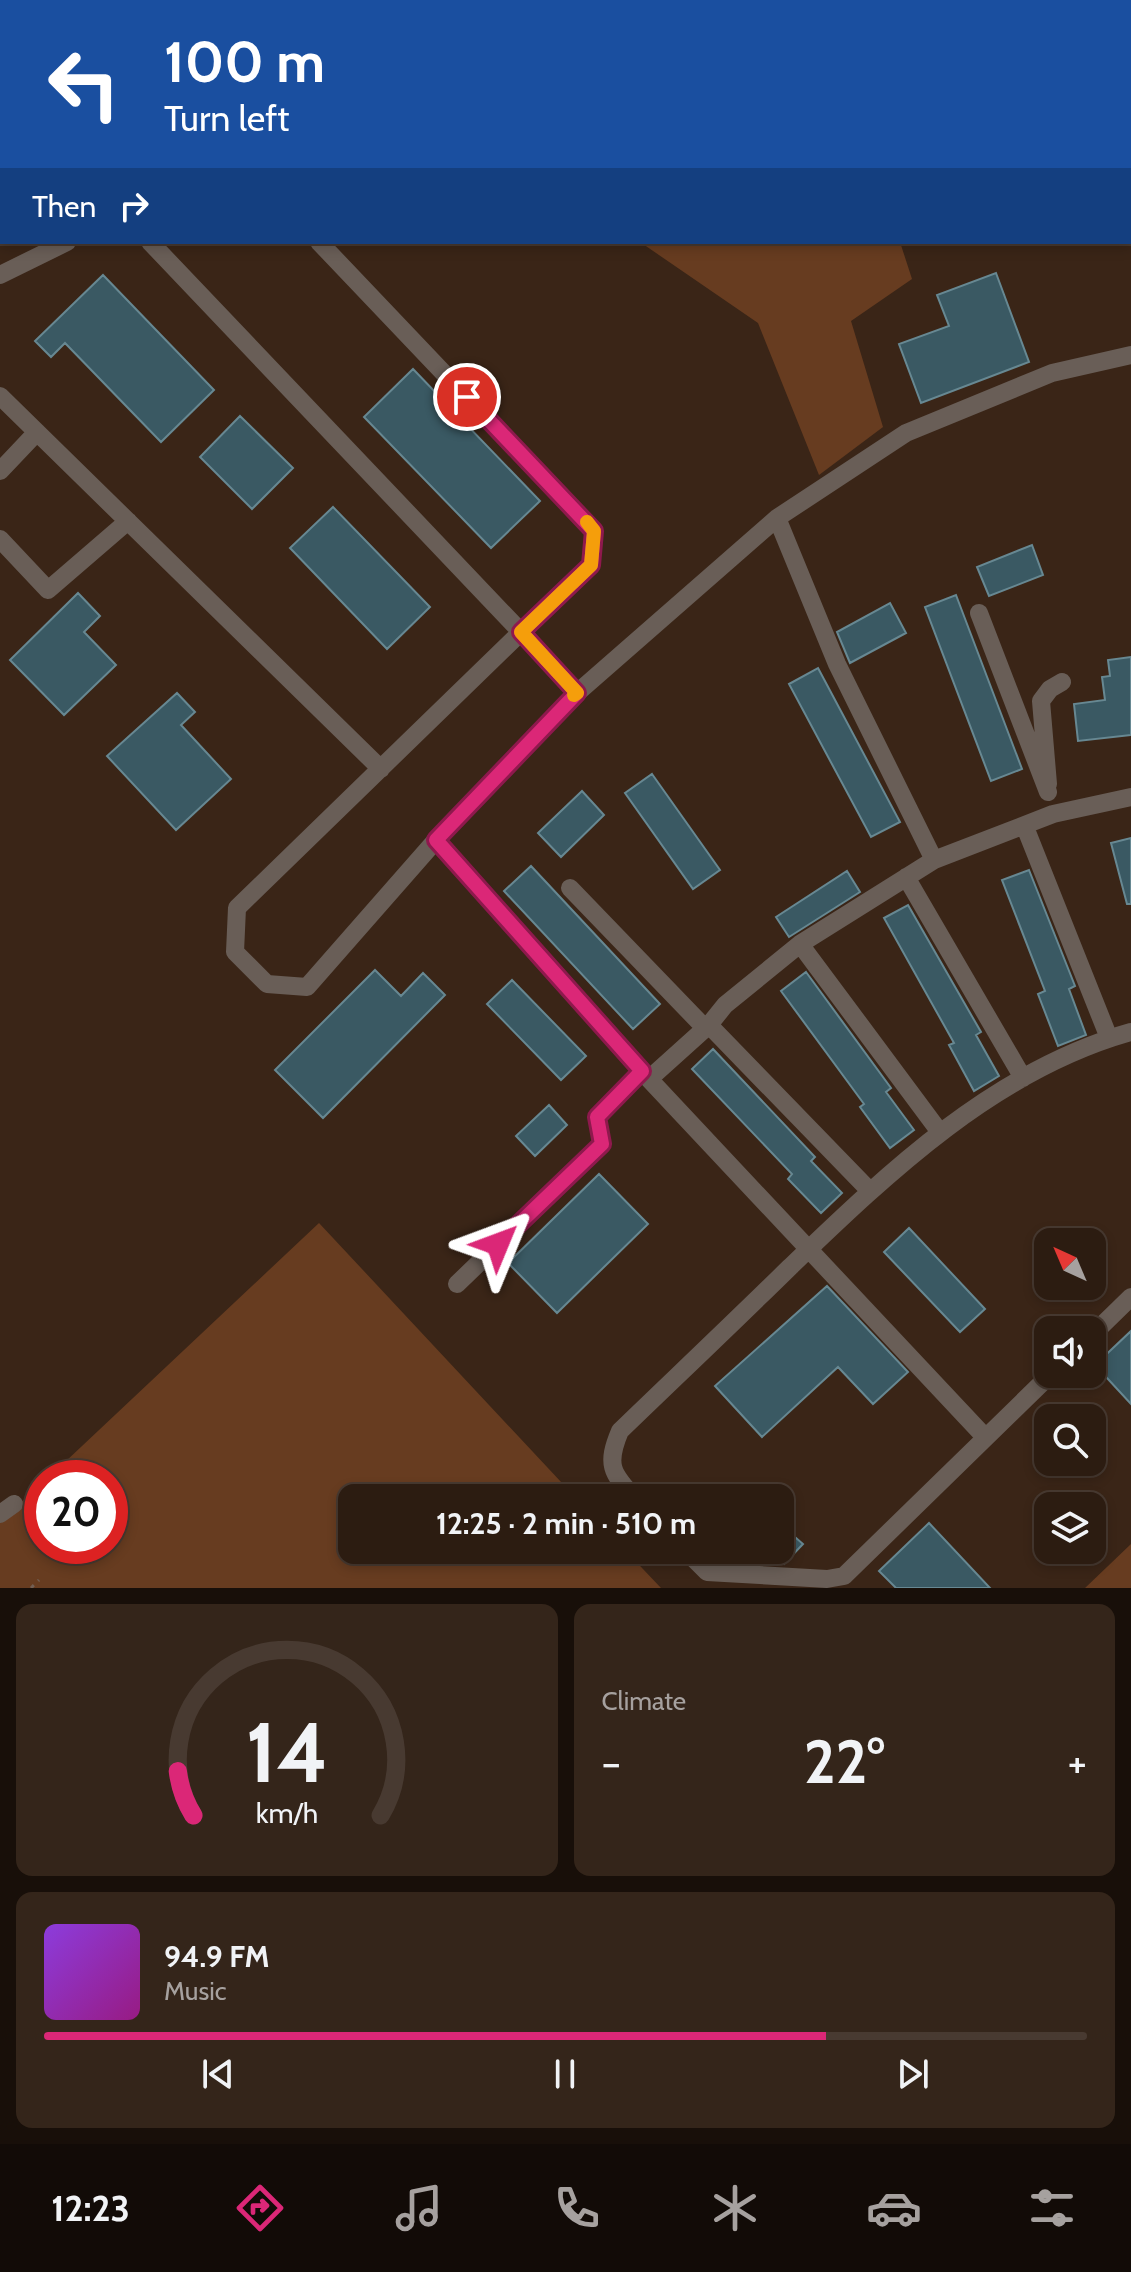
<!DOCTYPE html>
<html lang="en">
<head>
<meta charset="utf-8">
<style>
  :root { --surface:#2c1c11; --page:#34251a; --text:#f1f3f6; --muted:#a6a19f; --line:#483a31; --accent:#db2777 }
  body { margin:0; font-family:Cabin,sans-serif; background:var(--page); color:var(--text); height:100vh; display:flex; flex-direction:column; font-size:30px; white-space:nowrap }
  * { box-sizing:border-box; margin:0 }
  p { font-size:26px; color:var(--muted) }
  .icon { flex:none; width:44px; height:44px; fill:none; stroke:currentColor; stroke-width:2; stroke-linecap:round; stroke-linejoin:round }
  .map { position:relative; height:1588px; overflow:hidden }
  .drawer { display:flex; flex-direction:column; gap:16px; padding:16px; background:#180f09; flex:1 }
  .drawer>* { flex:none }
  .guide { position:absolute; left:0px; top:0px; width:1132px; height:244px; box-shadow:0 4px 12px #0003,0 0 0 2px var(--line); background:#1a4fa0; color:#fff; overflow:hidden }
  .needle { width:52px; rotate:316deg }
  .fabs { position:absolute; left:1034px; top:1228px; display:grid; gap:16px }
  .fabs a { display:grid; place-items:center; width:72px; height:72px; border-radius:16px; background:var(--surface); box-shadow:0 4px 12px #0003,0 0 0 2px var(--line); font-size:40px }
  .speed { position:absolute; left:24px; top:1460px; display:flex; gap:16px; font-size:40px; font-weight:700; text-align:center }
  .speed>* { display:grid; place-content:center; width:104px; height:104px; border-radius:50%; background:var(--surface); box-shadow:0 4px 12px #0003,0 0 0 2px var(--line); line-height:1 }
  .speed .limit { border:12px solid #d22; background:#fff; color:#111 }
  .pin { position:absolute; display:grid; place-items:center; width:68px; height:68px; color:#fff; margin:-34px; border:4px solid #fff; border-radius:50%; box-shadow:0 2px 8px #0007 }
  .me { position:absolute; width:88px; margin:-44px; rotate:46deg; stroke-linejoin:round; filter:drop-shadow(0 0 6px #0008) }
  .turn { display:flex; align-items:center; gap:28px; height:168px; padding:0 32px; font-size:36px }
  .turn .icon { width:104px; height:104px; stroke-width:2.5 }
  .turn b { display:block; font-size:56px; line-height:68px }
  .then { display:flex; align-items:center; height:76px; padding:0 32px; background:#0003; gap:16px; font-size:30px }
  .big { font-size:60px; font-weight:800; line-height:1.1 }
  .drawer .tile { flex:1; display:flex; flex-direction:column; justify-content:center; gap:12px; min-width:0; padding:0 28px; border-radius:16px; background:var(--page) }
  .drawer .dial { align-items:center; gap:0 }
  .dial svg { height:208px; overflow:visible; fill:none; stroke:var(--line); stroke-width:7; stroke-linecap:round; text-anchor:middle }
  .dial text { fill:var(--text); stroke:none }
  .song { display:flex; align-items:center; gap:24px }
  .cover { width:96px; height:96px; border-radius:12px; background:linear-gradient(135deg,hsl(270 70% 55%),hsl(310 70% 35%)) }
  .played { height:8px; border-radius:4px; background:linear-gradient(90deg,var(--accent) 75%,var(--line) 75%) }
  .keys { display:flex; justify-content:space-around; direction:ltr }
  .heat { display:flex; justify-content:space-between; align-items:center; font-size:44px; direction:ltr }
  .drawer .tiles { flex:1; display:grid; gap:16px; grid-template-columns:1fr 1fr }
  .tile:last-child { grid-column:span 2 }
  .trip { position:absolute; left:338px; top:1484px; width:456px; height:80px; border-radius:16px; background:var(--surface); box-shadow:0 4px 12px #0003,0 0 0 2px var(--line); font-weight:800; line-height:80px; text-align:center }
  .menu { display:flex; height:128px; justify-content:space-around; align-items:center; background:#120b07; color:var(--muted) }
  .menu .icon { width:56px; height:56px }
  .menu .current { color:var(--accent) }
  .menu b { font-size:36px; color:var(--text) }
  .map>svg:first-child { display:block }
  .green { fill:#673c20 }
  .building { fill:#3a5963; stroke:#678892; stroke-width:2 }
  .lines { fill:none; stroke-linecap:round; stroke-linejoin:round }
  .path { stroke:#725f53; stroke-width:3; stroke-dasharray:4 6; stroke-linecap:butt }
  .minor { stroke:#695e57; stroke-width:18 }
  .route-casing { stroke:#8e194d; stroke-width:20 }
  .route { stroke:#db2777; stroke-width:14 }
  .slow { stroke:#f59e0b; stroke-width:14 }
</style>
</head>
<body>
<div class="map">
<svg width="1131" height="1588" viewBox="0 0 1131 1588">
  <rect width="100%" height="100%" fill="#3a2517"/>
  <path class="green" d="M542 0H894L538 2Z
    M640 242H900L912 279 851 321 883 427 819 475 758 323Z
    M319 1223 576 1498H352V1550H625L661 1588H0V1522L42 1483V1546H110V1478H48Z
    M1131 1544V1588H1085Z"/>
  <path class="building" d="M996 273 1029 362 921 403 899 344 949 326 937 295Z
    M103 275 214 390 161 442 65 343 51 357 35 341Z
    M413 369 540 501 491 548 364 417Z
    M240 416 293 468 252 509 200 457Z
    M333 507 430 607 387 649 290 548Z
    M1032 545 1043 575 989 596 977 567Z
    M78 593 100 616 84 632 116 665 64 715 10 660Z
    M956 595 1022 769 991 781 925 607Z
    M890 603 906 633 850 663 837 632Z
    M1131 657V735L1078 741 1074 704 1105 700 1102 677 1110 676 1108 660Z
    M818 668 900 822 871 837 789 684Z
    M177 693 195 712 181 725 231 779 176 830 107 756Z
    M652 774 720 870 693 889 625 793Z
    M582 791 604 815 561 857 538 833Z
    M1131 838V904H1127L1111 843Z
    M531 866 660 1004 633 1029 504 891Z
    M1029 870 1075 986 1069 989 1086 1035 1058 1046 1038 994 1045 991 1002 880Z
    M847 871 860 892 789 937 776 917Z
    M908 905 981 1032 976 1035 999 1076 974 1091 949 1045 954 1043 884 918Z
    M375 970 401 996 423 973 445 995 323 1118 275 1070Z
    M806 972 891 1088 886 1092 914 1130 890 1148 860 1107 864 1104 781 991Z
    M512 980 586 1056 561 1080 487 1004Z
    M713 1049 815 1157 811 1161 842 1193 821 1213 788 1179 792 1174 692 1069Z
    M549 1105 567 1125 535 1156 516 1136Z
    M599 1174 648 1224 557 1313 508 1263Z
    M909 1228 985 1309 960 1332 884 1252Z
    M827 1286 908 1372 873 1404 838 1367 762 1437 715 1386Z
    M1131 1331V1404L1095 1365Z
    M929 1523 990 1588H896L879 1571Z
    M780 1524 803 1544 784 1564 765 1550H780Z"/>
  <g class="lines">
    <path class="path" d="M273 2 274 0
      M503 2 507 0
      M31 1588 39 1580"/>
    <path class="minor" d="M150 242 521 632 591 565 594 531 319 242
      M0 275 67 242
      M0 396 381 769
      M0 471 37 432
      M777 518 837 664 934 860
      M0 539 48 590 128 521
      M979 613 1048 792
      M577 693 521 632 237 908 235 952 267 984 307 987 436 840 577 693 777 518 906 433 1052 373 1131 355
      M1048 784 1041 701 1050 689 1062 682
      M1025 827 1109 1038
      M436 840 649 1079 985 1437
      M906 877 1023 1078
      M570 888 705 1028
      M800 944 939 1131
      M709 1025 870 1191
      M649 1079 709 1025 725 1005 800 944 934 860 1053 814 1131 797
      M457 1284 602 1144 597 1117 642 1071
      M1092 1335 1131 1297
      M635 1498C611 1473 606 1464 620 1431 677 1376 734 1322 790 1267 889 1172 995 1070 1131 1032
      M0 1514 14 1504
      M685 1550 707 1572 827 1579 844 1576 1051 1374"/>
  </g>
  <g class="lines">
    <g class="route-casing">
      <path id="route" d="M467 397 594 531 591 565 521 632 577 693 436 840 642 1071 597 1117 602 1144 498 1244"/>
    </g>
    <use href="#route" class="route"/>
    <path class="slow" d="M574 695 577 693 521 632 591 565 594 531 587 522"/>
  </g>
</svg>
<div class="fabs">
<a><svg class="needle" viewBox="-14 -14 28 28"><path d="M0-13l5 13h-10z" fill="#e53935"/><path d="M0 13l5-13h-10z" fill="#a6a19f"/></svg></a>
<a><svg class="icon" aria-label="sound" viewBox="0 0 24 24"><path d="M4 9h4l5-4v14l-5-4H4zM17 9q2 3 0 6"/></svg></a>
<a><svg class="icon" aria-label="search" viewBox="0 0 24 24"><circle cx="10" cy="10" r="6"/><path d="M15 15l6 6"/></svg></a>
<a><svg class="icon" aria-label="layers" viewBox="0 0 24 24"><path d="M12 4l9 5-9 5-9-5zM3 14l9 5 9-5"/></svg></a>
</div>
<div class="speed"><div class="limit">20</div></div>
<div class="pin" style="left:467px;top:397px;background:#d93025"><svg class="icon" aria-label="arrive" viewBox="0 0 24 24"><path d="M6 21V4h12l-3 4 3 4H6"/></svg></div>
<svg class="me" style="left:498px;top:1244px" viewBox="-20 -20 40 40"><path d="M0-17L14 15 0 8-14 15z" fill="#db2777" stroke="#fff" stroke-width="4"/></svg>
<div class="trip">12:25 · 2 min · 510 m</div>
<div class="guide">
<div class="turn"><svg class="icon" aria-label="left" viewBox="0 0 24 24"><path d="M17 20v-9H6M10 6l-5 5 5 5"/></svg><div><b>100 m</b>Turn left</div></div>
<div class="then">Then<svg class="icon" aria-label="right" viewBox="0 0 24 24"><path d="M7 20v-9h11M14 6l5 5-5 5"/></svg></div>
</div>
</div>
<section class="drawer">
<div class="tiles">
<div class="tile dial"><svg viewBox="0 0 100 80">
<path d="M14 69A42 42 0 1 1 86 69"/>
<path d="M14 69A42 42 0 0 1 8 52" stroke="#db2777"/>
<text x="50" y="56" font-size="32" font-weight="700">14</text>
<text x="50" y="72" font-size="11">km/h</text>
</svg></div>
<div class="tile"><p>Climate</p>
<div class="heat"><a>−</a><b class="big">22°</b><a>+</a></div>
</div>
<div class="tile">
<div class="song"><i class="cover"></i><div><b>94.9 FM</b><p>Music</p></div></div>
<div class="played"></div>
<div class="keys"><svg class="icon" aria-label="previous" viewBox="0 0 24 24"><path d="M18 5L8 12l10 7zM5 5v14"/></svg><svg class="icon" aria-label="pause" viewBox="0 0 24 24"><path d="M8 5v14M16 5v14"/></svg><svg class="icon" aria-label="next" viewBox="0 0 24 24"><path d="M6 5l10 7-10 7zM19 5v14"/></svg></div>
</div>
</div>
</section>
<nav class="menu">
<b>12:23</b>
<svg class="icon current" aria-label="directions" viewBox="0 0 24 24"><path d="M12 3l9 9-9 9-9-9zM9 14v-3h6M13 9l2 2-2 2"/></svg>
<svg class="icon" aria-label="music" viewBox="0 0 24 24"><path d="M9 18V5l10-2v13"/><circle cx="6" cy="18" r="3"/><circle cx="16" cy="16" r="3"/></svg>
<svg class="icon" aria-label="phone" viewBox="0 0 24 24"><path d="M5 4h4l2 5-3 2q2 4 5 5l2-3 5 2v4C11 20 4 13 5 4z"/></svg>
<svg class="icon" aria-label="climate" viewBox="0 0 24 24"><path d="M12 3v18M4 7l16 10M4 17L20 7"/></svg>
<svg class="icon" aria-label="car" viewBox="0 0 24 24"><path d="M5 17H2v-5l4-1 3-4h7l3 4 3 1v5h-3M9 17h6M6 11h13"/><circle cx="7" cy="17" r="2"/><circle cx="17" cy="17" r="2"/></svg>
<svg class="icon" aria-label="filters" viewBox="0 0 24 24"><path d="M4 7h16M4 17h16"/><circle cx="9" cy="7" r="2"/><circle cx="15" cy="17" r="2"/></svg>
</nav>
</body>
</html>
